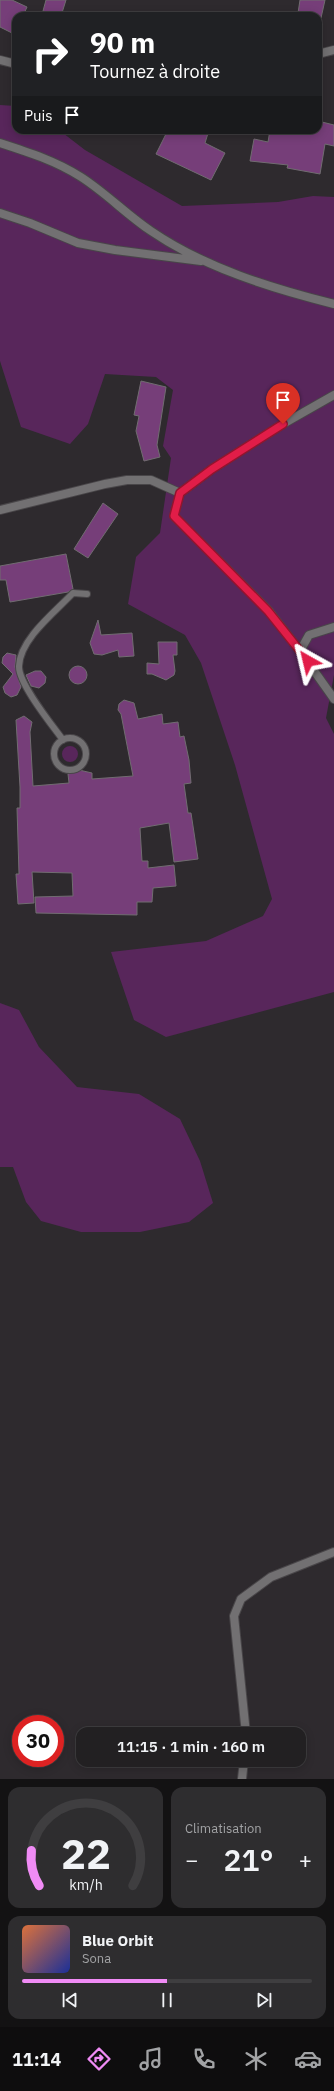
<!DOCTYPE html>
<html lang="fr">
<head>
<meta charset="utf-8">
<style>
  :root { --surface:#222022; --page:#2e2d2f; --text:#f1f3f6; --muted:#a2a3a5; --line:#3f3e40; --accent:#f08bf5 }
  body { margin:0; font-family:"IBM Plex Sans",sans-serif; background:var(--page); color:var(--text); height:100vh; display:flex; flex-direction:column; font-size:15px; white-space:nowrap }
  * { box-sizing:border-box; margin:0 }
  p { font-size:13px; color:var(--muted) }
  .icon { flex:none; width:22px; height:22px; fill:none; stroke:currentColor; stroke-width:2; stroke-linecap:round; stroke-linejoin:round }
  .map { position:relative; height:1779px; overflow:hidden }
  .panel { display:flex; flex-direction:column; gap:8px; padding:8px; background:#131213; flex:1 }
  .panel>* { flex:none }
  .guide { position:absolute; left:12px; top:12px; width:310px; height:122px; border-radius:12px; box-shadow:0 2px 10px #0003,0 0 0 1px var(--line); background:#202124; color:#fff; overflow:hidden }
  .speed { position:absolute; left:12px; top:1715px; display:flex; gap:8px; font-size:20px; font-weight:700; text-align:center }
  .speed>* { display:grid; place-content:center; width:52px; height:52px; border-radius:50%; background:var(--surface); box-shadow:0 2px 10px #0003,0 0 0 1px var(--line); line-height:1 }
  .speed .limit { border:6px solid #d22; background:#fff; color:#111 }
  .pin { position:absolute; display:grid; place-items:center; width:34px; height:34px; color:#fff; margin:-41px -17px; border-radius:50% 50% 50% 0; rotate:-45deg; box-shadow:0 0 4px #0007 }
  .pin .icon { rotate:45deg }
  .me { position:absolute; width:44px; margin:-22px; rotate:323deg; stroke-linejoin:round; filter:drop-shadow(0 0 3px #0008) }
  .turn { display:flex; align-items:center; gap:14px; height:84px; padding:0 12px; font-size:18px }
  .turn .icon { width:52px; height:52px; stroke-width:2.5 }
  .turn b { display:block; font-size:28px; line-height:34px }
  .then { display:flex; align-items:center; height:38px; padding:0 12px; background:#0003; gap:8px; font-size:15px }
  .big { font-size:30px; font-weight:600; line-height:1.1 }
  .panel .card { flex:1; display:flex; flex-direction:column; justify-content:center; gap:6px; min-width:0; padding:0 14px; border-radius:12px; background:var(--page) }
  .panel .dial { align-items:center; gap:0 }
  .dial svg { height:104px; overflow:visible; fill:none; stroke:var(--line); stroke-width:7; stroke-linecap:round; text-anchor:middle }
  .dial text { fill:var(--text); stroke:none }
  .song { display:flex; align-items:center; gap:12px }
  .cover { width:48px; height:48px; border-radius:6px; background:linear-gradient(135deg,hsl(20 70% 55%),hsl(230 70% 35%)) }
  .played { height:4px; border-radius:2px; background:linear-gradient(90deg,var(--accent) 50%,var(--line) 50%) }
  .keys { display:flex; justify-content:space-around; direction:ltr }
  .heat { display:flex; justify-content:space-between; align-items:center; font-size:22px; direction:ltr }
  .panel .tiles { flex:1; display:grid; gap:8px; grid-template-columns:1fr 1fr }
  .card:last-child { grid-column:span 2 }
  .trip { position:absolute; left:76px; top:1727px; width:230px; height:40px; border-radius:12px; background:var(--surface); box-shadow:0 2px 10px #0003,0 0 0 1px var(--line); font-weight:600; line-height:40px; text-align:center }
  .tabs { display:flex; height:64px; justify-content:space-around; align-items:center; background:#0e0d0e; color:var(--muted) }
  .tabs .icon { width:28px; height:28px }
  .tabs .active { color:var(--accent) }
  .tabs b { font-size:18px; color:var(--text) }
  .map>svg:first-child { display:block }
  .green { fill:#58265b }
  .building { fill:#763e79; stroke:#716c71 }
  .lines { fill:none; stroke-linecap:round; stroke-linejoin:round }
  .service-casing { stroke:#494649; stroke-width:8 }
  .minor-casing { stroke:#494649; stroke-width:10 }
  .tertiary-casing { stroke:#494649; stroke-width:10 }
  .service { stroke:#727072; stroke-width:6 }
  .minor { stroke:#727072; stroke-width:8 }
  .tertiary { stroke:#727072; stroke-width:8 }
  .route-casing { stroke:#92132f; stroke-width:10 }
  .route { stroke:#e11d48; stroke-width:7 }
</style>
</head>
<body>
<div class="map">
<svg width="334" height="1779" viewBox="0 0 334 1779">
  <rect width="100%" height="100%" fill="#2e2a2e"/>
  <path class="green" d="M0 105 16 106V130H59L85 150 182 206 278 202 313 196 334 197V675L326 718 334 734V992L166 1037 134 1020 111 952 206 941 263 916 272 899 235 765 201 663 185 635 128 604 136 557 160 533 171 458 163 446 173 390 156 377 105 374 88 424 70 444 21 427 0 361Z
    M62 754a8 8 0 1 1 16 0a8 8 0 1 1-16 0Z
    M0 1003 19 1010 39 1047 77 1087 139 1094 180 1119 200 1161 213 1203 189 1222 140 1232H81L41 1221 26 1202 13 1167H0Z"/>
  <path class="building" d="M0 0H12L27 7 23 16H16V35L0 27Z
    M46 0H66L61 16 43 11Z
    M300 0H325L321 18 298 13Z
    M318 121 334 125V146L325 144 320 174 287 168 288 165 250 161 254 139 268 142 270 130H318Z
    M168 130H209L205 143 225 153 211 180 156 154Z
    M141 381 166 387 157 445 160 457 144 461 136 431 139 416 134 415Z
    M103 503 118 514 88 558 74 549Z
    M66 554 73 589 68 592 10 602 6 580H0V566Z
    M98 620 101 635 132 633 134 656 119 657 118 650 102 655 94 654 90 643Z
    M158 642H177V655H173L175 671 174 675 166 680 152 674H147V663L159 664Z
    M7 653 16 655 15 667 21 687 17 695 11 697 5 693 3 687 13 674 2 663 3 657Z
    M69 675a9 9 0 1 1 18 0a9 9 0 1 1-18 0Z
    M35 671H41L46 677 45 683 39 688 31 686 26 675Z
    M124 700 134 703 138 719 162 714 163 724 178 722 180 737 184 736 189 760 191 783 184 784 188 813H191L198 859 174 862 169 823 140 828 142 861H148V868L174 865 176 886 153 888 152 902H137V915L36 913 35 897 73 896 72 873 32 872 34 903 18 904 16 874H19L17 808H20V787L16 720 24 716 32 722 30 732 33 786 69 783 68 774 79 770 92 773V779L133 776 121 714 118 710 119 704Z"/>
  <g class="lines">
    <g class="service-casing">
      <path id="service" d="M54 754a16 16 0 1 1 32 0a16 16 0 1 1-32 0Z
        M63 740C52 725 18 683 19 666 20 639 55 612 73 593L87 594"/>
    </g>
    <g class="minor-casing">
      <path id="minor" d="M0 143C28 152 56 161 81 177 106 193 127 215 151 231 205 268 271 288 334 304
        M0 213 30 223 78 243 115 250 201 261
        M334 395 283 424 212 469 180 493 174 516 269 611 300 651 334 699
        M0 510 105 484 127 480H151L180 493
        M300 651 309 635 334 627
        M246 1734 234 1616 241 1599 271 1577 334 1552
        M242 1779 244 1760"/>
    </g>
    <g class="tertiary-casing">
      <path id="tertiary" d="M318 54 334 50
        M0 60 16 64"/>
    </g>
    <use href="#service" class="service"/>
    <use href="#minor" class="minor"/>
    <use href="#tertiary" class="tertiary"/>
  </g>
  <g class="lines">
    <g class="route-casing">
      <path id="route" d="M283 424 212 469 180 493 174 516 268 611 308 661"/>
    </g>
    <use href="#route" class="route"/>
  </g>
</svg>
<div class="speed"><div class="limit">30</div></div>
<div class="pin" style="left:283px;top:424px;background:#d93025"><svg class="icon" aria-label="arrive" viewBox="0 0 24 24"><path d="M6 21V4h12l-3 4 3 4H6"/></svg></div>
<svg class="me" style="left:308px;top:661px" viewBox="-20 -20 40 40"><path d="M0-17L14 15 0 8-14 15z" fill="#e11d48" stroke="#fff" stroke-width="4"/></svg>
<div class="trip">11:15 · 1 min · 160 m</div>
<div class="guide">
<div class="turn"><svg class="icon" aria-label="right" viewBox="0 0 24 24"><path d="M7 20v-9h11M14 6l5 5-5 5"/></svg><div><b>90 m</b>Tournez à droite</div></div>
<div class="then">Puis<svg class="icon" aria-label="arrive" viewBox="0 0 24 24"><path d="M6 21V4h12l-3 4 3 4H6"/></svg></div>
</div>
</div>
<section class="panel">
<div class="tiles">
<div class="card dial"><svg viewBox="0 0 100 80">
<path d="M14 69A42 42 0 1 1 86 69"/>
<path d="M14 69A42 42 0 0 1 8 42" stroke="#f08bf5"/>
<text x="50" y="56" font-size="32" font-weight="700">22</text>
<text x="50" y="72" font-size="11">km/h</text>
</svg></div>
<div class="card"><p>Climatisation</p>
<div class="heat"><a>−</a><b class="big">21°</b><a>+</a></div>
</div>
<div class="card">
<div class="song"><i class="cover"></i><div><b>Blue Orbit</b><p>Sona</p></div></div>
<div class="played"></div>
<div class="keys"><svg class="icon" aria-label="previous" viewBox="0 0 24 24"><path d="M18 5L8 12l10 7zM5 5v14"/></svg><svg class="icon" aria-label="pause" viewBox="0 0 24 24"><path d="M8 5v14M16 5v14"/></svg><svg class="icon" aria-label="next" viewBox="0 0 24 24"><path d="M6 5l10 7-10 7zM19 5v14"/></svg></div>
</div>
</div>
</section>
<nav class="tabs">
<b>11:14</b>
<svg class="icon active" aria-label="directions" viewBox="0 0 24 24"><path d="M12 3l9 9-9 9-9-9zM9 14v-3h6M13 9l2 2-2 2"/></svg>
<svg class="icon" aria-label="music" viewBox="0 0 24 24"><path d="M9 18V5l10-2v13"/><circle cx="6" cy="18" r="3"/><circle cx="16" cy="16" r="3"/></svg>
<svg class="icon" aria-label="phone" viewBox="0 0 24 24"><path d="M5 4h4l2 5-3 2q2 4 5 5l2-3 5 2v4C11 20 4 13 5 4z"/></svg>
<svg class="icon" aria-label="climate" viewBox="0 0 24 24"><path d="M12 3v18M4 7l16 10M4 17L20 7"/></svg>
<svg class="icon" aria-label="car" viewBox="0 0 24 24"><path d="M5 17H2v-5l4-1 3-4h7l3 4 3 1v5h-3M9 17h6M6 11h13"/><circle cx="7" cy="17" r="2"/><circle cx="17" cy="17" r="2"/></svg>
</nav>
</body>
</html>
